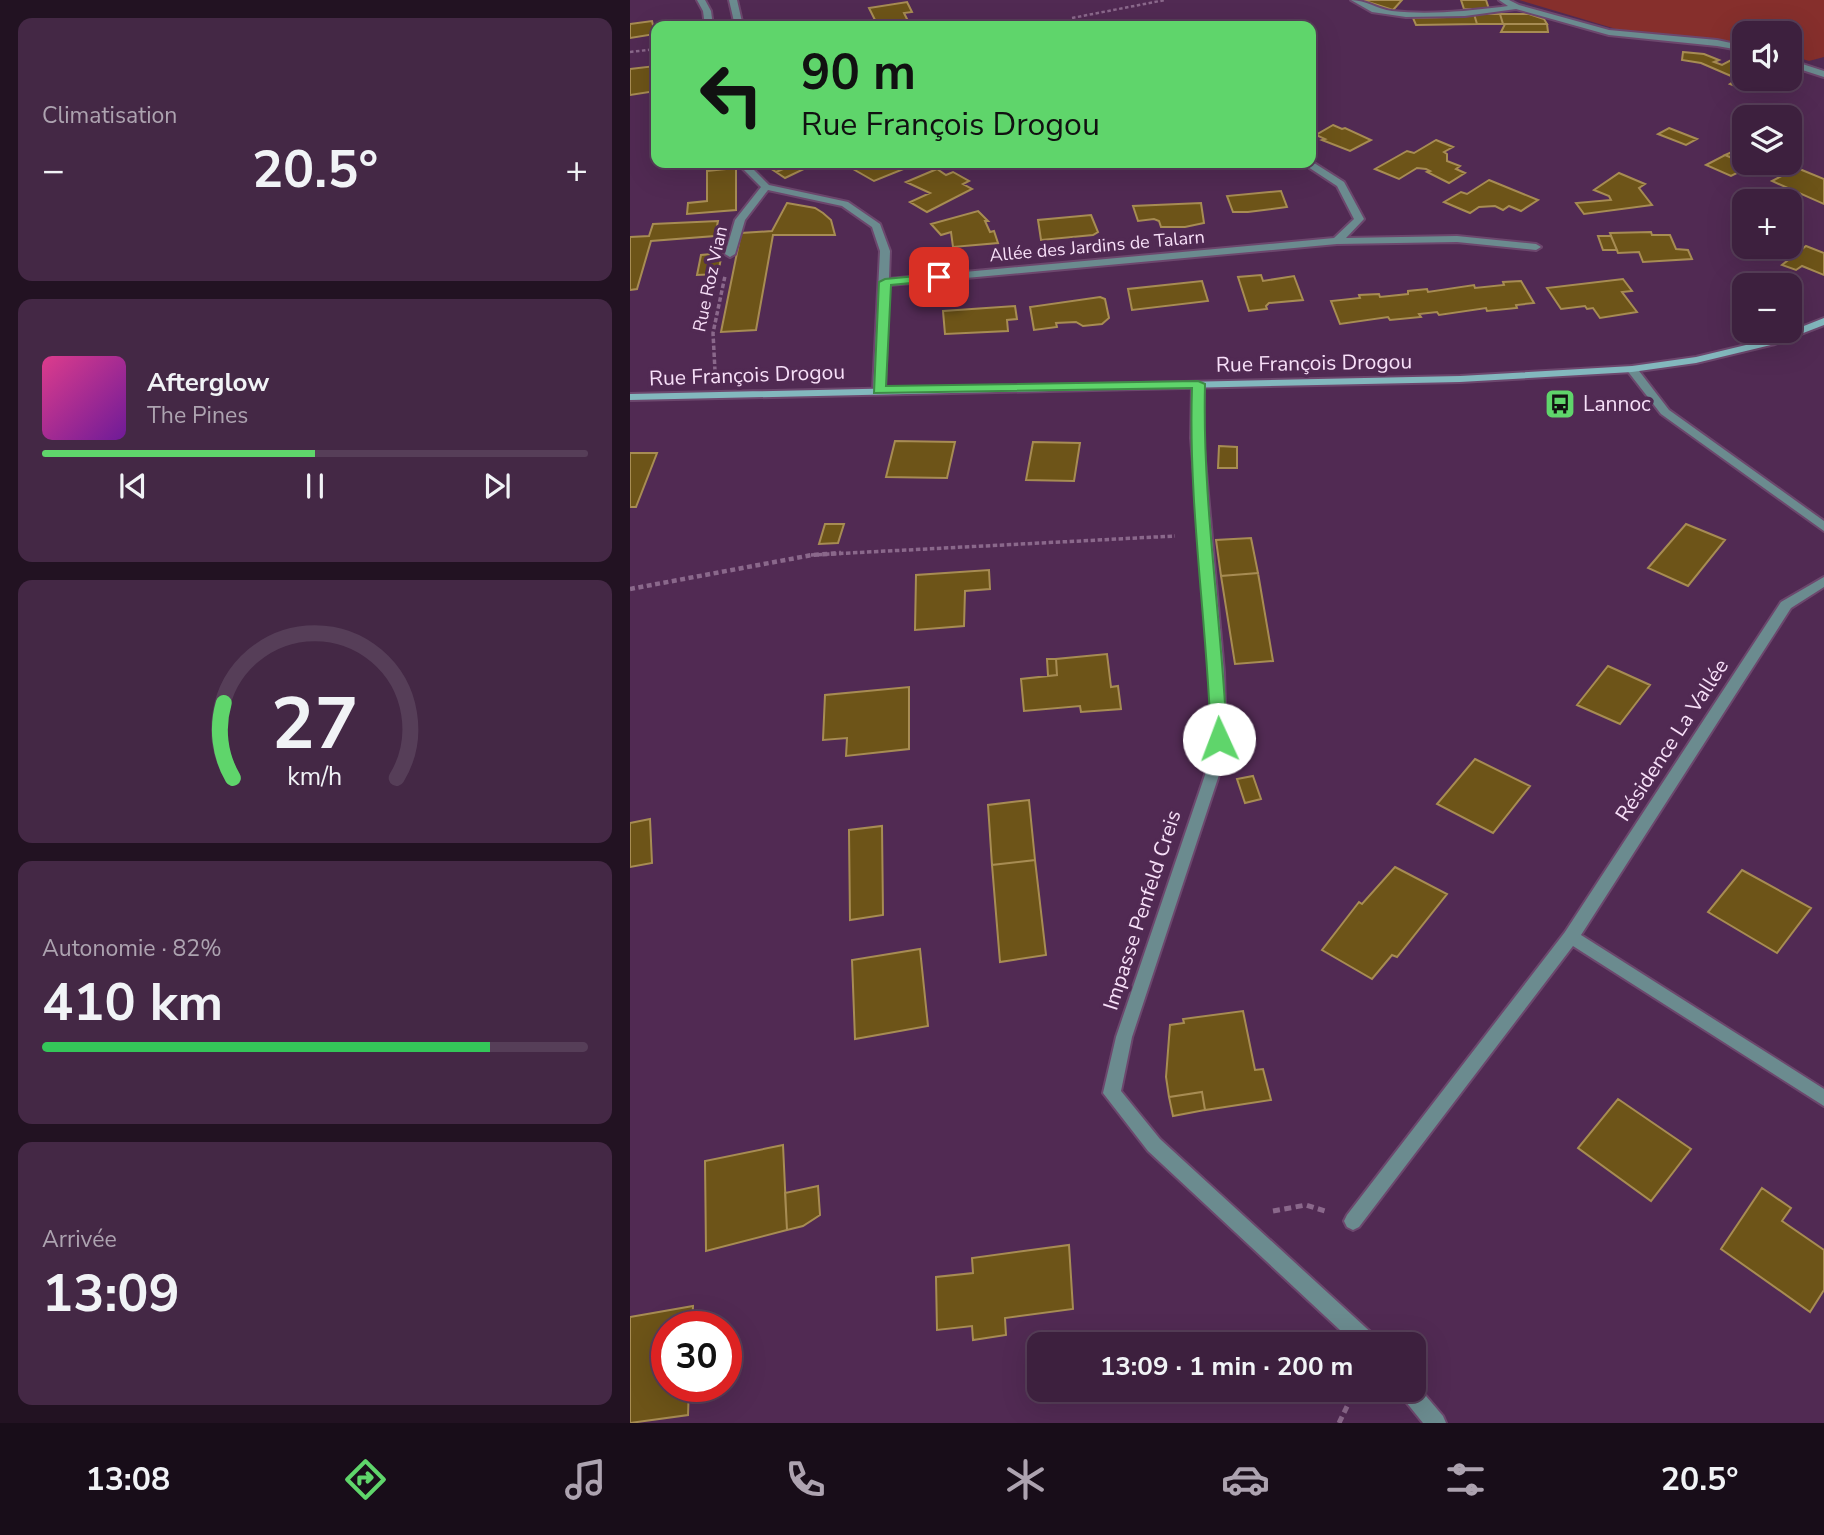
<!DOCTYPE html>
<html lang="fr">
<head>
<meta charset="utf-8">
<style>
  :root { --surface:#3d203e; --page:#442845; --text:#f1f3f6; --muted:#ada3b0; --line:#563e58; --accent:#5fd56b }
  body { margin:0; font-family:"Nunito Sans",sans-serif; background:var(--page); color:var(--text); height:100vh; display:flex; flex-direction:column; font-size:26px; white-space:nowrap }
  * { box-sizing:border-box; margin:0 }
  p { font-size:23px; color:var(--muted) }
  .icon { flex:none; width:38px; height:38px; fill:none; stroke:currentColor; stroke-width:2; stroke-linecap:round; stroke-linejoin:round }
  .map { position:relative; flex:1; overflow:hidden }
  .panel { display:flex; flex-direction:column; gap:18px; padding:18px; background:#221222; width:630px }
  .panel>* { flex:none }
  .top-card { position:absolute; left:21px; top:21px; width:665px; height:147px; border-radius:14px; box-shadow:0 7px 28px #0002,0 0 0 2px var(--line); background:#5fd56b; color:#111; overflow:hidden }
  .controls { position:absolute; left:1102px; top:21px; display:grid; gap:14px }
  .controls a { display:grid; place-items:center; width:70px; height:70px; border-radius:14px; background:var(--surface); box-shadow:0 7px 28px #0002,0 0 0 2px var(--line); font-size:35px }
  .speed { position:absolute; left:21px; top:1311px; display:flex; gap:14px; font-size:35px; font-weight:700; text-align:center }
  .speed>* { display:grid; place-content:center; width:91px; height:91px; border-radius:50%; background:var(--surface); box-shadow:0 7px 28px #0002,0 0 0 2px var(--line); line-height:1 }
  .speed .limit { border:10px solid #d22; background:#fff; color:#111 }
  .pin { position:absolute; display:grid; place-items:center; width:60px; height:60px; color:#fff; margin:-30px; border-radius:14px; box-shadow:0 4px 10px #0006 }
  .me { position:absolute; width:77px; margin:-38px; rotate:358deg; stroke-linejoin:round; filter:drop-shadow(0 0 5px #0008) }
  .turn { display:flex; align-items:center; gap:24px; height:147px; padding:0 35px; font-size:32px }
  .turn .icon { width:91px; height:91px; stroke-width:2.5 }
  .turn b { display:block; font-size:49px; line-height:60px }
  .big { font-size:52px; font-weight:700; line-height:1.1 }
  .panel .widget { flex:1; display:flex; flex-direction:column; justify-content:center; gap:10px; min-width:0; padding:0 24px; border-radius:14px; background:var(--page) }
  .panel .dial { align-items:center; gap:0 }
  .dial svg { height:182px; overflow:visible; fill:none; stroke:var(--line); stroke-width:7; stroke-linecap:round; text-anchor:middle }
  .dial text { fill:var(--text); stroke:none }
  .song { display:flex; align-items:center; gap:21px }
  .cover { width:84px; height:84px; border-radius:10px; background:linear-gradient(135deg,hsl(330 70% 55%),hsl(280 70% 35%)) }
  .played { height:7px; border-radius:4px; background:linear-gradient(90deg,var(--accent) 50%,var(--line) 50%) }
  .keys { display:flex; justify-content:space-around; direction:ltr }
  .heat { display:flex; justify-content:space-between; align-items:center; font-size:38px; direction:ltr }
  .charge { height:10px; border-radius:5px; background:linear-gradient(90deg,#34c759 82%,var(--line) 0) }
  .trip { position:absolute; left:397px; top:1332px; width:399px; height:70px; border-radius:14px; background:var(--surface); box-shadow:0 7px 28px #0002,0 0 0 2px var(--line); font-weight:700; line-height:70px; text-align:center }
  .menu { display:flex; height:112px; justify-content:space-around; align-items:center; background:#180d19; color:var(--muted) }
  .menu .icon { width:49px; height:49px }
  .menu .on { color:var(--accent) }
  .menu b { font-size:32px; color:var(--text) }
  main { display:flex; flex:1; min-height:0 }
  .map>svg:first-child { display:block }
  .green { fill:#862f2c }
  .building { fill:#6d5418; stroke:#a78c53; stroke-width:2 }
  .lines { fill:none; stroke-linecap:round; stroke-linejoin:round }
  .street-casing { stroke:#6c476d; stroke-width:4 }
  .secondary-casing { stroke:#6c476d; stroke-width:4 }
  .path-far3 { stroke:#8a688b; stroke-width:2.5; stroke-dasharray:3.5 2.5; stroke-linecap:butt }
  .path-far2 { stroke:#8a688b; stroke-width:3.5; stroke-dasharray:4.5 2.5; stroke-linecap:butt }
  .path-far1 { stroke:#8a688b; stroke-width:4.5; stroke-dasharray:5 3.5; stroke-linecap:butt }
  .path { stroke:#8a688b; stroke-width:5; stroke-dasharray:7 4.5; stroke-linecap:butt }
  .street { fill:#6b8b8f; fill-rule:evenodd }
  .secondary { fill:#83b8be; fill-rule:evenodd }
  .route { fill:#5fd56b; stroke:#3e8a46; stroke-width:2 }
  .labels { text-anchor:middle; stroke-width:7; stroke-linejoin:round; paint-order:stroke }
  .far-street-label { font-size:18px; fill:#f7dff8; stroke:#512a53 }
  .street-label { font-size:21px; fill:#f7dff8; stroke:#512a53 }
  .poi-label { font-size:21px; fill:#f7dff8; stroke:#512a53; text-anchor:start }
</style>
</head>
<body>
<main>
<section class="panel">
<div class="widget"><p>Climatisation</p>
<div class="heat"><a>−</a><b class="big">20.5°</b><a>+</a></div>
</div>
<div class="widget">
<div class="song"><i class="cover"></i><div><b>Afterglow</b><p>The Pines</p></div></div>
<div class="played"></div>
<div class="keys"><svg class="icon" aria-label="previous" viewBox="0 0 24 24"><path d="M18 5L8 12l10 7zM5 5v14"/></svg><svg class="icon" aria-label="pause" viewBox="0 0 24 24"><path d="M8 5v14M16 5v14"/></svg><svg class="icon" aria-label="next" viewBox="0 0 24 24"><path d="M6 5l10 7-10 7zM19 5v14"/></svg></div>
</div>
<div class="widget dial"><svg viewBox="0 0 100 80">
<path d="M14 69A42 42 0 1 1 86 69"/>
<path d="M14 69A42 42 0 0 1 10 36" stroke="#5fd56b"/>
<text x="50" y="56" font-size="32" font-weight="700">27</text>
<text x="50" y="72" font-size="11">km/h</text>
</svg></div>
<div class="widget"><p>Autonomie · 82%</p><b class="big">410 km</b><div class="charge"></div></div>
<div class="widget"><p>Arrivée</p><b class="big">13:09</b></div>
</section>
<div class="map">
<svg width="1194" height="1423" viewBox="0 0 1194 1423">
  <rect width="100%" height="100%" fill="#512a53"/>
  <path class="green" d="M889 0H1194V57L1179 61 1160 55V33H1115V45L986 29Z"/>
  <path class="building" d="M732 0H772L763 10Z
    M831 0H856L859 9H834Z
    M277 2 282 12 274 13 280 25 271 26H248L239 8Z
    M815 14H844L847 24 786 25 783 18 816 17Z
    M844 14H870L873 24H847Z
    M870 14H899L914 19 917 24H873Z
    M181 20 183 26 140 24Z
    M22 21 25 34 0 38V24Z
    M875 24H917L918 32H871Z
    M1053 52 1074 54 1089 60 1084 62 1092 65 1105 58 1115 62V79H1139L1116 90 1100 84 1108 79 1071 63 1052 60Z
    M25 66 26 91 0 95V69Z
    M703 125 712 129 715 128 741 140 720 151 692 140 695 139 686 135Z
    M1039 128 1067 139 1056 145 1028 134Z
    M806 140 823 147 814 152 817 154V161L830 166 826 169 835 173 819 183 797 172 800 171 796 169 787 168 769 179 745 169 777 151 784 153Z
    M1104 151 1115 156V163H1127L1121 166 1095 155Z
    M1095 155 1121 166 1101 176 1076 165Z
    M132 163H169L146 172Z
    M239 163H278L276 164 281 166 244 181 223 169Z
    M165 164 174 169 155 178 146 172Z
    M106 168V210L57 214 58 203 77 201V171Z
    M1167 168 1194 179V204L1142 181Z
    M307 169 316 175 323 172 339 181 333 184 342 189 297 212 280 202 300 193 276 182Z
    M989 173 1015 184 1009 188 1022 205 954 214 946 203 981 200 979 196 964 190Z
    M859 180 908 200 891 211 879 206 873 210 865 206 849 207 840 213 814 202 831 192 837 194Z
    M651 191 657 207 618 212H603L597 196Z
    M157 203 185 208 193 213 201 220 205 235H143L126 330 91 332 111 233 142 231Z
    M571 203 574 223 555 227H531L529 221 524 219 508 221 503 206Z
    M348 211 358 221H355L360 232 364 231 368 243 323 247 321 232 311 235 301 224Z
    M461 215 468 232 463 235 411 240 408 220Z
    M88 221 85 236 21 241 7 289 0 290V237L19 236 23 224Z
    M1021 232 1022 235H1040L1046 249 1058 250 1062 259 1013 262 1009 252 988 253 980 233Z
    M968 236H981L987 250H973Z
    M1176 246 1194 253V275L1172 266 1166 270 1152 265Z
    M92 253 88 274 67 275 71 255Z
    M631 275 633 281 664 276 673 300 639 303 636 306 637 309 619 311 608 277Z
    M993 279 1002 291 992 292 1007 312 970 318 963 308 957 309 955 306 931 309 917 288Z
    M572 281 578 301 502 310 498 289Z
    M891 281 904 303 886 305 887 308 857 311 856 308 809 315 807 312 789 314 791 317 760 320 758 317 710 324 701 301 730 298 729 295 749 294 750 297 778 294V291L797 289 798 292 844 285 845 288 874 285 873 282Z
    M470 297 475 299 479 318 472 324 453 326 446 322 426 323 427 327 404 330 400 307Z
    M385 306 387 319 377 320 378 331 315 334 313 311Z
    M265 441 325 442 317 478 256 477Z
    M403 442 450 443 444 481 396 480Z
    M589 446 607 447V468H588Z
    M0 453H27L6 507H0Z
    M195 524H214L208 543 189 544Z
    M1056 524 1095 540 1058 586 1018 568Z
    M621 538 628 573 591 576 586 540Z
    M359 570 360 589 335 591 334 626 285 630 286 575Z
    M628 573 643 661 605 664 591 576Z
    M477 654 481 687 488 686 491 709 451 712 450 706 394 711 391 679 427 675 426 659Z
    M417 659H426L427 675 418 676Z
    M978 666 1020 685 990 724 947 705Z
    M279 687V749L216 756 217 738 193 740 195 695Z
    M845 759 900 786 863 833 807 804Z
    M623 776 631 799 615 803 607 779Z
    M399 800 405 860 362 865 358 805Z
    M20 819 22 863 0 867V823Z
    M252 826 253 915 220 920 219 830Z
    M405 860 416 955 370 962 362 865Z
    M765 867 817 894 767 957 762 955 742 979 692 950 729 902 732 904Z
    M1112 870 1181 908 1147 953 1078 912Z
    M290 949 298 1026 225 1039 222 960Z
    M613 1011 625 1070 633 1069 641 1100 575 1110 572 1092 539 1097 536 1077 540 1025 554 1023 553 1019Z
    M572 1092 575 1110 543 1116 539 1097Z
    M988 1099 1061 1149 1021 1201 948 1148Z
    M153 1145 157 1230 76 1251 75 1161Z
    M188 1186 190 1215 173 1226 157 1230 155 1193Z
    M1132 1188 1161 1208 1152 1221 1194 1250V1290L1180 1312 1091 1249Z
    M439 1245 443 1309 375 1318 376 1335 343 1340 342 1326 307 1330 306 1277 343 1273 342 1258Z
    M63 1306 62 1326H37V1386H59L58 1415 0 1423V1317Z"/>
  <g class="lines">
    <g class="street-casing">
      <path id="street" d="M67 0H75L81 11 83 26H75L73 11Z
        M99 0H107L113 26H105Z
        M721 0C736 0 747 9 762 11 799 15 836 11 871 7L878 6 869 0H879L889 5 979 30 1087 40 1115 46V51L1087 46 979 35 886 9 835 16 776 17 742 12Z
        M411 22H417L422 26H412Z
        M1160 60 1194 71V77L1160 66Z
        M681 161 714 182 734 219 716 238 827 236 906 244 911 247 906 250 827 242 707 244 259 285 255 390 249 393 243 390 250 251 242 227 212 206 138 190 115 220 105 254 100 257 95 254 105 220 131 187 107 163H117L139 185 218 202 250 224 260 251 259 279 704 238 724 219 707 186 672 163Z
        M1002 366 1006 367 1039 410 1194 521V531L1031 414 996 369Z
        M568 382 574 385 573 438 594 672 596 739 589 775 502 1037 491 1091 530 1139 746 1337 749 1344H725L518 1151 473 1093 486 1037 575 775 582 739 580 672 561 438 562 385Z
        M1194 577V587L1161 608 951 935 1194 1089V1106L943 946 729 1227 723 1230 717 1227 714 1221 717 1215 935 932 1151 602Z
        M784 1382 813 1416 816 1423H793L772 1397 769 1390H784Z"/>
    </g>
    <g class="secondary-casing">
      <path id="secondary" d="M1194 318V325L1145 344 1066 363 1002 372 830 382 0 400V394L830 376 1002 366 1066 357 1141 339Z"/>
    </g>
    <path class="path-far3" d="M442 18 535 0
      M0 52 26 49"/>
    <path class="path-far2" d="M85 371 83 333 95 276
      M181 555 545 536"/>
    <path class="path-far1" d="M0 589 182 555 211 553"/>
    <path class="path" d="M643 1211 676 1205 695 1211
      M709 1423 725 1390"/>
    <use href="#street" class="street"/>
    <use href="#secondary" class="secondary"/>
  </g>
  <path class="route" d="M309 274 313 275V280L261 285 256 386 568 381 575 384C572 503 592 621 597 739L595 743H584L581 739C577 622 558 505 562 388L244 393 249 282 255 279Z"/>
  <defs>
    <g id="bus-square" transform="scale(1.575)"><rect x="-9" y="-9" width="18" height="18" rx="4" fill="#5fd56b" stroke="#512a53"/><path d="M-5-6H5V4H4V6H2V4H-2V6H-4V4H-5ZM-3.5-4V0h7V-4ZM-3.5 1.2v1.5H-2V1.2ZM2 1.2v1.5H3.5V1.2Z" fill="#111"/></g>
  </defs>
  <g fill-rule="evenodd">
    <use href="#bus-square" x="930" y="404"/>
  </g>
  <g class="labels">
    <g class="far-street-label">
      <text transform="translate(467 246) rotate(-5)" y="6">Allée des Jardins de Talarn</text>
      <text transform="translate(80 279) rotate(-78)" y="6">Rue Roz Vian</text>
    </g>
    <g class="street-label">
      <text transform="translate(684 363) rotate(-1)" y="7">Rue François Drogou</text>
      <text transform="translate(117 375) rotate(-2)" y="7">Rue François Drogou</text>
      <text transform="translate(1042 740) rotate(-57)" y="7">Résidence La Vallée</text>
      <text transform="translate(512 910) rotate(-72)" y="7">Impasse Penfeld Creis</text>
    </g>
    <g class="poi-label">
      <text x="953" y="411">Lannoc</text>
    </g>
  </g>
</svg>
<div class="controls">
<a><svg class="icon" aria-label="sound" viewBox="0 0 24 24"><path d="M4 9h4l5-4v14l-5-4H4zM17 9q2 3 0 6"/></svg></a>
<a><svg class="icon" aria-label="layers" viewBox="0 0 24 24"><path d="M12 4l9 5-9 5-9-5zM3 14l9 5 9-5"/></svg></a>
<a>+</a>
<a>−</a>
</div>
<div class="speed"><div class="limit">30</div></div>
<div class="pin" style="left:309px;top:277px;background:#d93025"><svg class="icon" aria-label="arrive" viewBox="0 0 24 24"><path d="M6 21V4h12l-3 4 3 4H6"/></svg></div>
<svg class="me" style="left:589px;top:739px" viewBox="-20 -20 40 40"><circle r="19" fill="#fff"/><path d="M0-13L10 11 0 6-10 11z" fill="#5fd56b"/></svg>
<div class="trip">13:09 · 1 min · 200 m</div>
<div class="top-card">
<div class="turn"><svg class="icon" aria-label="left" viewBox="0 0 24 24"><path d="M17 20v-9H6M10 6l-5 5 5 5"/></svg><div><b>90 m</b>Rue François Drogou</div></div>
</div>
</div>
</main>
<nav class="menu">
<b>13:08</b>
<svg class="icon on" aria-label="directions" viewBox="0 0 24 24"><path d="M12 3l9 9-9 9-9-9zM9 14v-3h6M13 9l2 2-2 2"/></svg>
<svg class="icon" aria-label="music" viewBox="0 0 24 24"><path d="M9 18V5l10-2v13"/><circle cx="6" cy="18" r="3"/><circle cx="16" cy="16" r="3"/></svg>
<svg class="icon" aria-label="phone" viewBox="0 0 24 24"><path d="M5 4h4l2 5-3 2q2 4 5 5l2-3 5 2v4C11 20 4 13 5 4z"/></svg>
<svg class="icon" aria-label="climate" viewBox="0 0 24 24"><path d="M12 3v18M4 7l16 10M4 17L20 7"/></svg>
<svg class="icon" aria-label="car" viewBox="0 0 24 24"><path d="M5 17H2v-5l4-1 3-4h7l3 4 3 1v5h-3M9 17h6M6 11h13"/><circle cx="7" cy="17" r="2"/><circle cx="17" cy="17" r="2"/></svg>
<svg class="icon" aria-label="filters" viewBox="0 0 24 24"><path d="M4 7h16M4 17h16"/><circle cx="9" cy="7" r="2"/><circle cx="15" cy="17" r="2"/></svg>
<b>20.5°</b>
</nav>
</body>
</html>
